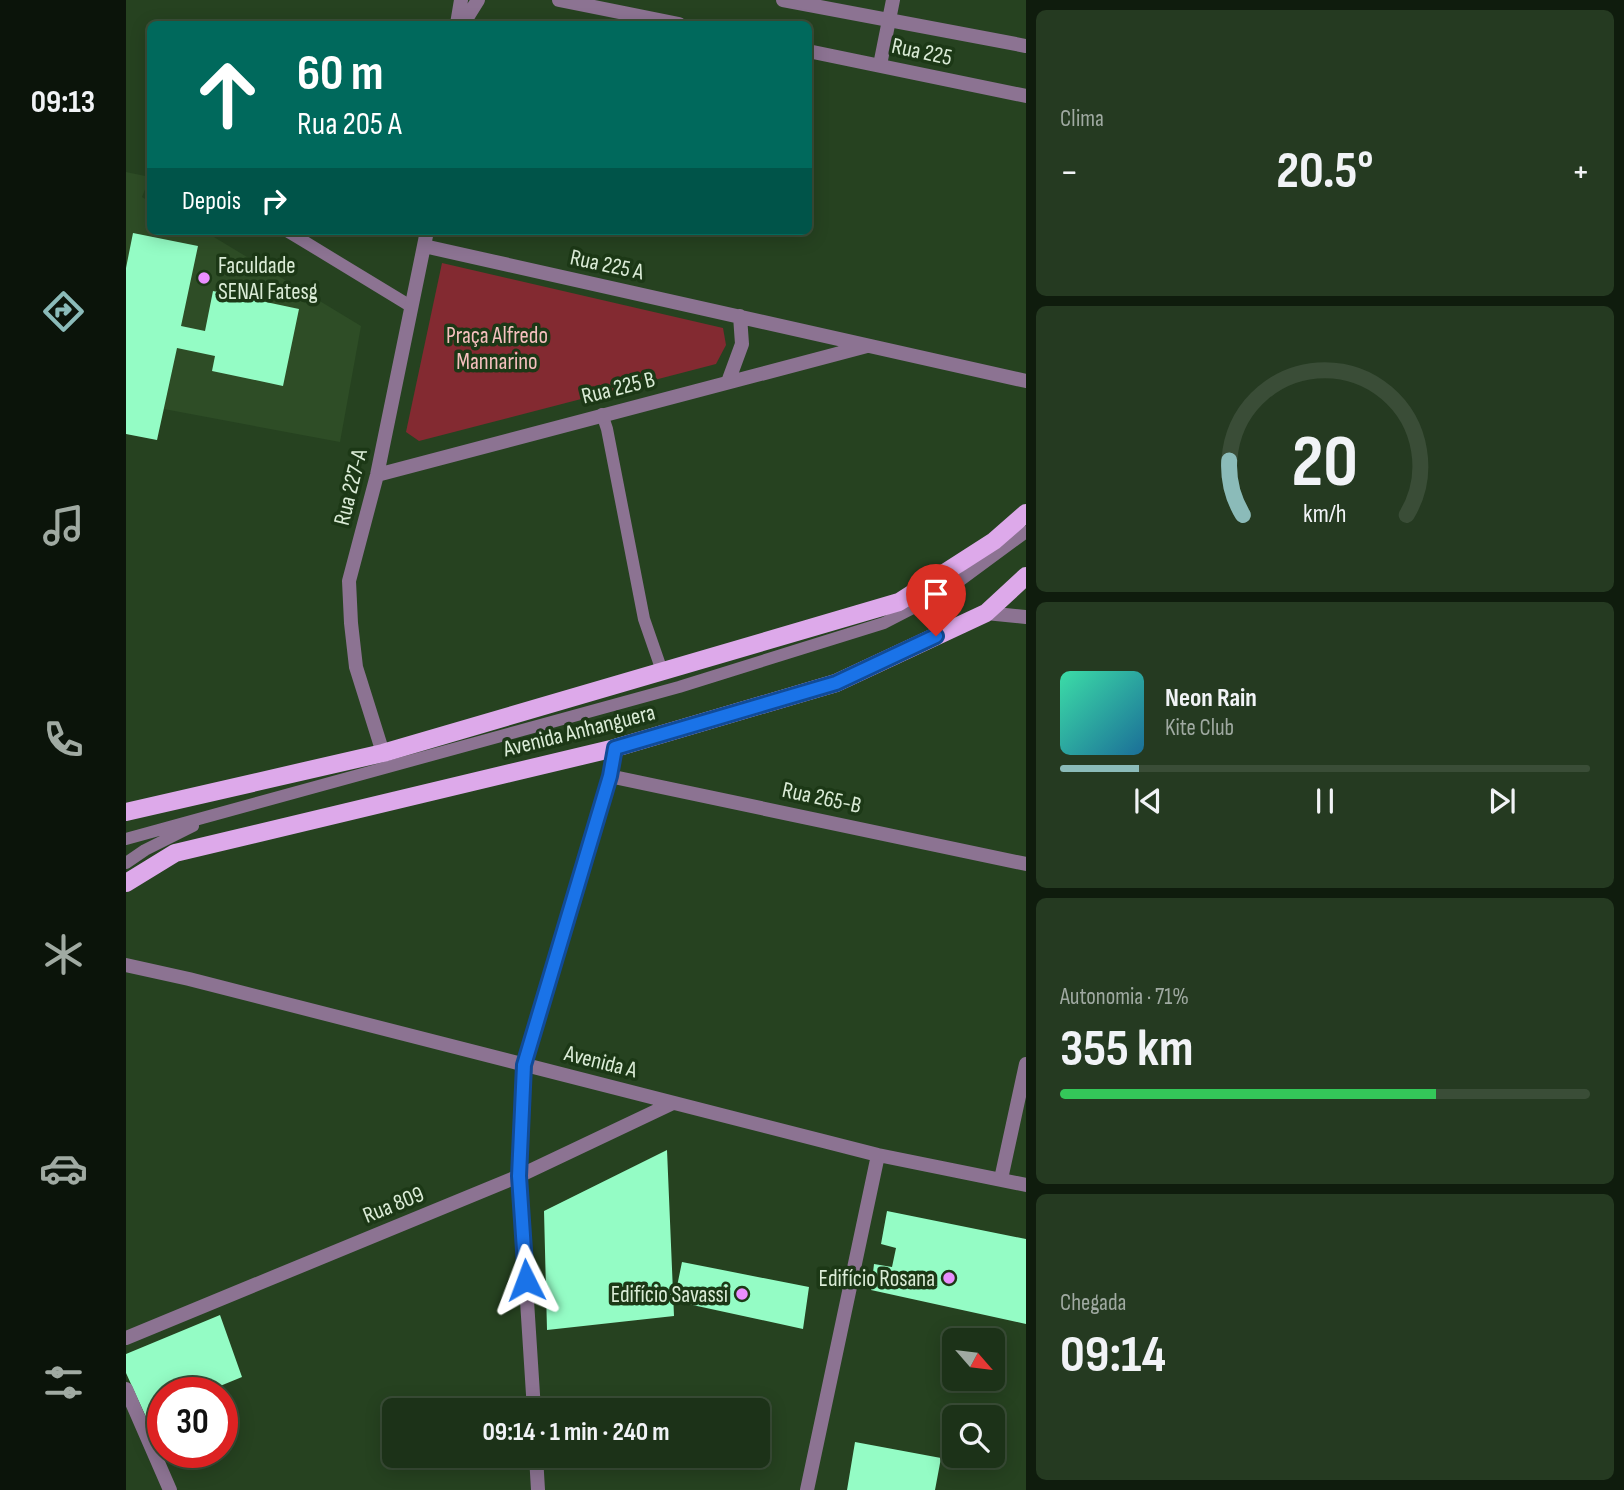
<!DOCTYPE html>
<html lang="pt">
<head>
<meta charset="utf-8">
<style>
  :root { --surface:#1c3218; --page:#253a21; --text:#f1f3f6; --muted:#a0aaa2; --line:#3a4d37; --accent:#8bbbb9 }
  body { margin:0; font-family:"Sofia Sans Condensed",sans-serif; background:var(--page); color:var(--text); height:100vh; display:flex; flex-direction:column; font-size:26px; white-space:nowrap }
  * { box-sizing:border-box; margin:0 }
  p { font-size:23px; color:var(--muted) }
  .icon { flex:none; width:38px; height:38px; fill:none; stroke:currentColor; stroke-width:2; stroke-linecap:round; stroke-linejoin:round }
  .map { position:relative; flex:1; overflow:hidden }
  .details { display:flex; flex-direction:column; gap:10px; padding:10px; background:#0f1c0d; width:598px }
  .details>* { flex:none }
  .guide { position:absolute; left:21px; top:21px; width:665px; height:214px; border-radius:10px; box-shadow:0 4px 18px #0003,0 0 0 2px var(--line); background:#00695c; color:#fff; overflow:hidden }
  .needle { width:46px; rotate:118deg }
  .tools { position:absolute; left:816px; top:1328px; display:grid; gap:14px }
  .tools a { display:grid; place-items:center; width:63px; height:63px; border-radius:10px; background:var(--surface); box-shadow:0 4px 18px #0003,0 0 0 2px var(--line); font-size:35px }
  .speed { position:absolute; left:21px; top:1377px; display:flex; gap:14px; font-size:35px; font-weight:700; text-align:center }
  .speed>* { display:grid; place-content:center; width:91px; height:91px; border-radius:50%; background:var(--surface); box-shadow:0 4px 18px #0003,0 0 0 2px var(--line); line-height:1 }
  .speed .limit { border:10px solid #d22; background:#fff; color:#111 }
  .pin { position:absolute; display:grid; place-items:center; width:60px; height:60px; color:#fff; margin:-72px -30px; border-radius:50% 50% 50% 0; rotate:-45deg; box-shadow:0 0 7px #0007 }
  .pin .icon { rotate:45deg }
  .me { position:absolute; width:77px; margin:-38px; rotate:357deg; stroke-linejoin:round; filter:drop-shadow(0 0 5px #0008) }
  .turn { display:flex; align-items:center; gap:24px; height:147px; padding:0 35px; font-size:32px }
  .turn .icon { width:91px; height:91px; stroke-width:2.5 }
  .turn b { display:block; font-size:49px; line-height:60px }
  .then { display:flex; align-items:center; height:66px; padding:0 35px; background:#0003; gap:14px; font-size:26px }
  .big { font-size:52px; font-weight:700; line-height:1.1 }
  .details .tile { flex:1; display:flex; flex-direction:column; justify-content:center; gap:10px; min-width:0; padding:0 24px; border-radius:10px; background:var(--page) }
  .details .dial { align-items:center; gap:0 }
  .dial svg { height:182px; overflow:visible; fill:none; stroke:var(--line); stroke-width:7; stroke-linecap:round; text-anchor:middle }
  .dial text { fill:var(--text); stroke:none }
  .song { display:flex; align-items:center; gap:21px }
  .cover { width:84px; height:84px; border-radius:10px; background:linear-gradient(135deg,hsl(160 70% 55%),hsl(200 70% 35%)) }
  .played { height:7px; border-radius:4px; background:linear-gradient(90deg,var(--accent) 15%,var(--line) 15%) }
  .keys { display:flex; justify-content:space-around; direction:ltr }
  .heat { display:flex; justify-content:space-between; align-items:center; font-size:38px; direction:ltr }
  .charge { height:10px; border-radius:5px; background:linear-gradient(90deg,#34c759 71%,var(--line) 0) }
  .trip { position:absolute; left:256px; top:1398px; width:388px; height:70px; border-radius:10px; background:var(--surface); box-shadow:0 4px 18px #0003,0 0 0 2px var(--line); font-weight:700; line-height:70px; text-align:center }
  main { display:flex; flex:1; min-height:0 }
  .dock { display:flex; flex-direction:column; width:126px; justify-content:space-around; align-items:center; background:#0b140a; color:var(--muted) }
  .dock .icon { width:49px; height:49px }
  .dock .active { color:var(--accent) }
  .dock b { font-size:32px; color:var(--text) }
  .map>svg:first-child { display:block }
  .built { fill:#2e4d26 }
  .green { fill:#832a31 }
  .building { fill:#94fcc5 }
  .lines { fill:none; stroke-linecap:round; stroke-linejoin:round }
  .lane { stroke:#8c7392; stroke-width:12 }
  .street { stroke:#8c7392; stroke-width:14 }
  .primary { stroke:#dda9ea; stroke-width:18 }
  .route-casing { stroke:#114b97; stroke-width:18 }
  .route { stroke:#1a73e8; stroke-width:12 }
  .poi-dot { fill:#e98efe; stroke:#1c3816; stroke-width:2.5 }
  .labels { text-anchor:middle; stroke-width:7; stroke-linejoin:round; paint-order:stroke }
  .street-label { font-size:23px; fill:#dbecd7; stroke:#1c3816 }
  .poi-label { font-size:23px; fill:#dbecd7; stroke:#1c3816; text-anchor:end }
  .park-label { font-size:23px; fill:#f6c0bf; stroke:#1c3816 }
</style>
</head>
<body>
<main>
<nav class="dock">
<b>09:13</b>
<svg class="icon active" aria-label="directions" viewBox="0 0 24 24"><path d="M12 3l9 9-9 9-9-9zM9 14v-3h6M13 9l2 2-2 2"/></svg>
<svg class="icon" aria-label="music" viewBox="0 0 24 24"><path d="M9 18V5l10-2v13"/><circle cx="6" cy="18" r="3"/><circle cx="16" cy="16" r="3"/></svg>
<svg class="icon" aria-label="phone" viewBox="0 0 24 24"><path d="M5 4h4l2 5-3 2q2 4 5 5l2-3 5 2v4C11 20 4 13 5 4z"/></svg>
<svg class="icon" aria-label="climate" viewBox="0 0 24 24"><path d="M12 3v18M4 7l16 10M4 17L20 7"/></svg>
<svg class="icon" aria-label="car" viewBox="0 0 24 24"><path d="M5 17H2v-5l4-1 3-4h7l3 4 3 1v5h-3M9 17h6M6 11h13"/><circle cx="7" cy="17" r="2"/><circle cx="17" cy="17" r="2"/></svg>
<svg class="icon" aria-label="filters" viewBox="0 0 24 24"><path d="M4 7h16M4 17h16"/><circle cx="9" cy="7" r="2"/><circle cx="15" cy="17" r="2"/></svg>
</nav>
<div class="map">
<svg width="900" height="1490" viewBox="0 0 900 1490">
  <rect width="100%" height="100%" fill="#264220"/>
  <path class="built" d="M0 172 24 177 16 197 24 202V231H78L235 326 214 442 38 409 31 440 0 434Z"/>
  <path class="green" d="M316 263 597 328 600 345 590 364 293 441 280 432Z"/>
  <path class="building" d="M7 233 72 246 55 326 79 331 87 291 173 309 157 386 86 371 89 356 51 348 31 440 0 434V268Z
    M541 1150 548 1316 421 1330 418 1211Z
    M761 1211 900 1239V1324L745 1290 748 1264 766 1267 770 1248 755 1244Z
    M556 1262 683 1287 677 1329 548 1301Z
    M94 1315 116 1377 77 1393H37V1410L20 1417 0 1373V1354Z
    M729 1442 815 1458 809 1490H721Z"/>
  <g class="lines">
    <path class="lane" d="M161 231 286 307
      M476 414 481 429 518 619 536 671
      M0 839 553 687 758 623 820 591 900 532
      M0 863 19 850 67 826"/>
    <path class="street" d="M433 0 553 24
      M657 0 900 46
      M331 24 335 0
      M337 24 352 0
      M682 51 900 96
      M754 65 767 0
      M298 246 900 381
      M602 382 616 344 614 316
      M251 475 741 346
      M860 613 900 617
      M257 753 230 667 225 623 223 581 251 475 301 231
      M483 776 900 864
      M0 965 63 979 752 1155 900 1185
      M875 1179 900 1064
      M0 1338 393 1176 547 1103
      M0 1389 44 1490
      M408 1410 393 1176 398 1065 483 776 489 748
      M410 1456 412 1490
      M681 1490 752 1155"/>
    <path class="primary" d="M0 812 257 753 773 602 868 541 900 513
      M0 883 49 853 489 748 710 683 860 613 900 576"/>
  </g>
  <g class="lines">
    <g class="route-casing">
      <path id="route" d="M400 1280 393 1176 398 1065 484 776 489 748 710 683 810 636"/>
    </g>
    <use href="#route" class="route"/>
  </g>
  <g class="poi-dot">
    <circle cx="78" cy="278" r="7"/>
    <circle cx="823" cy="1278" r="7"/>
    <circle cx="616" cy="1294" r="7"/>
  </g>
  <g class="labels">
    <g class="street-label">
      <text transform="translate(796 51) rotate(12)" y="8">Rua 225</text>
      <text transform="translate(481 264) rotate(12)" y="8">Rua 225 A</text>
      <text transform="translate(492 387) rotate(-14)" y="8">Rua 225 B</text>
      <text transform="translate(224 487) rotate(-76)" y="8">Rua 227-A</text>
      <text transform="translate(453 730) rotate(-14)" y="8">Avenida Anhanguera</text>
      <text transform="translate(696 797) rotate(12)" y="8">Rua 265-B</text>
      <text transform="translate(475 1061) rotate(14)" y="8">Avenida A</text>
      <text transform="translate(267 1204) rotate(-22)" y="8">Rua 809</text>
    </g>
    <g class="poi-label">
      <text x="92" y="273" text-anchor="start">Faculdade<tspan x="92" dy="26">SENAI Fatesg</tspan></text>
      <text x="809" y="1286">Edifício Rosana</text>
      <text x="602" y="1302">Edifício Savassi</text>
    </g>
    <g class="park-label">
      <text x="371" y="343">Praça Alfredo<tspan x="371" dy="26">Mannarino</tspan></text>
    </g>
  </g>
</svg>
<div class="tools">
<a><svg class="needle" viewBox="-14 -14 28 28"><path d="M0-13l5 13h-10z" fill="#e53935"/><path d="M0 13l5-13h-10z" fill="#a0aaa2"/></svg></a>
<a><svg class="icon" aria-label="search" viewBox="0 0 24 24"><circle cx="10" cy="10" r="6"/><path d="M15 15l6 6"/></svg></a>
</div>
<div class="speed"><div class="limit">30</div></div>
<div class="pin" style="left:810px;top:636px;background:#d93025"><svg class="icon" aria-label="arrive" viewBox="0 0 24 24"><path d="M6 21V4h12l-3 4 3 4H6"/></svg></div>
<svg class="me" style="left:400px;top:1280px" viewBox="-20 -20 40 40"><path d="M0-17L14 15 0 8-14 15z" fill="#1a73e8" stroke="#fff" stroke-width="4"/></svg>
<div class="trip">09:14 · 1 min · 240 m</div>
<div class="guide">
<div class="turn"><svg class="icon" aria-label="ahead" viewBox="0 0 24 24"><path d="M12 20V5M6 11l6-6 6 6"/></svg><div><b>60 m</b>Rua 205 A</div></div>
<div class="then">Depois<svg class="icon" aria-label="right" viewBox="0 0 24 24"><path d="M7 20v-9h11M14 6l5 5-5 5"/></svg></div>
</div>
</div>
<section class="details">
<div class="tile"><p>Clima</p>
<div class="heat"><a>−</a><b class="big">20.5°</b><a>+</a></div>
</div>
<div class="tile dial"><svg viewBox="0 0 100 80">
<path d="M14 69A42 42 0 1 1 86 69"/>
<path d="M14 69A42 42 0 0 1 8 45" stroke="#8bbbb9"/>
<text x="50" y="56" font-size="32" font-weight="700">20</text>
<text x="50" y="72" font-size="11">km/h</text>
</svg></div>
<div class="tile">
<div class="song"><i class="cover"></i><div><b>Neon Rain</b><p>Kite Club</p></div></div>
<div class="played"></div>
<div class="keys"><svg class="icon" aria-label="previous" viewBox="0 0 24 24"><path d="M18 5L8 12l10 7zM5 5v14"/></svg><svg class="icon" aria-label="pause" viewBox="0 0 24 24"><path d="M8 5v14M16 5v14"/></svg><svg class="icon" aria-label="next" viewBox="0 0 24 24"><path d="M6 5l10 7-10 7zM19 5v14"/></svg></div>
</div>
<div class="tile"><p>Autonomia · 71%</p><b class="big">355 km</b><div class="charge"></div></div>
<div class="tile"><p>Chegada</p><b class="big">09:14</b></div>
</section>
</main>
</body>
</html>
